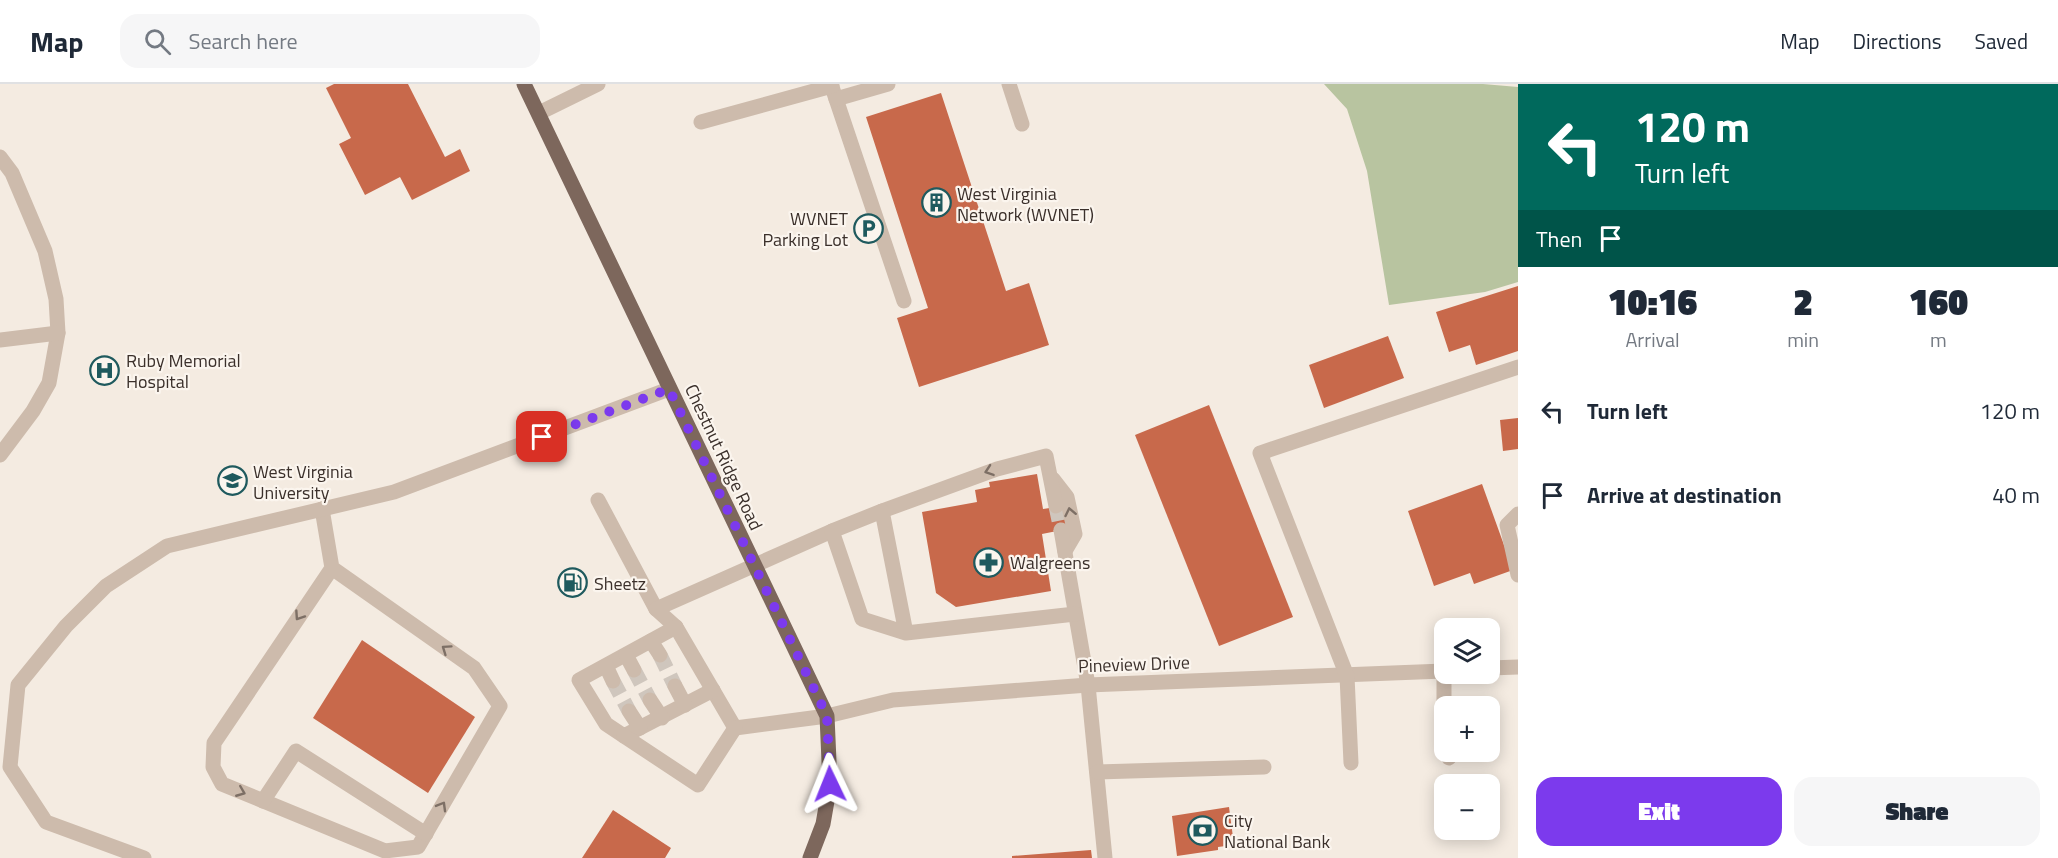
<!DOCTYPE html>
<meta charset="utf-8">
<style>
:root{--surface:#fff;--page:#f6f6f7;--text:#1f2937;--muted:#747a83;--line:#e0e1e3;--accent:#7c3aed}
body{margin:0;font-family:"Titillium Web",sans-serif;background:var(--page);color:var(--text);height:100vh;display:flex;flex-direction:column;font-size:22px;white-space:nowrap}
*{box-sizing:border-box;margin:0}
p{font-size:20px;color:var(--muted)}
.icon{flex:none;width:33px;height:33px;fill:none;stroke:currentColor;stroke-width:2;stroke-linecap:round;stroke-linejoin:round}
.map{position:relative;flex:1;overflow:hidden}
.side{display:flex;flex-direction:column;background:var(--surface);width:540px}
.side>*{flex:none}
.top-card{background:#00695c;color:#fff;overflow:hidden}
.tools{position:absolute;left:1434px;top:534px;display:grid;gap:12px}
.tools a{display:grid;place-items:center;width:66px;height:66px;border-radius:12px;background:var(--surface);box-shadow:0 3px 15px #0003;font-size:30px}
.pin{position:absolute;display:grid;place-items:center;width:51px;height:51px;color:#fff;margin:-26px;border-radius:12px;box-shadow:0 3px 9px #0006}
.me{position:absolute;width:66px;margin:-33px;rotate:358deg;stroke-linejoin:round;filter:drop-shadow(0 0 4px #0008)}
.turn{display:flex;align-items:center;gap:21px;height:126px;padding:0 18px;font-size:27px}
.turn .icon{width:78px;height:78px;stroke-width:2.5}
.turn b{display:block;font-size:42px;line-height:51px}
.then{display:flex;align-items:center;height:57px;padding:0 18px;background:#0003;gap:12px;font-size:22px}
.eta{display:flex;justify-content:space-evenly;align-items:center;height:102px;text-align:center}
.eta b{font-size:36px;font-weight:800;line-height:42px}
.primary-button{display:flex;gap:12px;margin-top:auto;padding:12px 18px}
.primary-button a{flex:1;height:69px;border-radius:18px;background:var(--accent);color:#fff;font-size:24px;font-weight:800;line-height:69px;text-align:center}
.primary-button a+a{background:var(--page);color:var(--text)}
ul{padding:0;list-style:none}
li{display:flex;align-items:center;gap:18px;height:84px;padding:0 18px}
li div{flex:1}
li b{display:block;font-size:22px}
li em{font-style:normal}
header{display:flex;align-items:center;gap:36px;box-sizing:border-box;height:84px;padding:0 30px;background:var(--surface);border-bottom:2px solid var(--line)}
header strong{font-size:28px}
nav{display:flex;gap:33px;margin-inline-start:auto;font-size:21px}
.search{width:420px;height:54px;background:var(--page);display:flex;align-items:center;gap:15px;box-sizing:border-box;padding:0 21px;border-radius:18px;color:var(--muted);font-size:22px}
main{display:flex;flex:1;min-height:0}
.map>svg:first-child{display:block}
</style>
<header>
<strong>Map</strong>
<div class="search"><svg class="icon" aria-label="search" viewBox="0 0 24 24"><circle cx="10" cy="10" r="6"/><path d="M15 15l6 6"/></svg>Search here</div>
<nav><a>Map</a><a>Directions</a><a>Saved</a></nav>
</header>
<main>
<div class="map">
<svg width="1518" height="774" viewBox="0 0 1518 774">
<rect width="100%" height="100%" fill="#f4ebe1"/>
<polygon fill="#b8c4a0" points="1324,0 1483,0 1518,3 1518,198 1485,208 1389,221 1367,87 1347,25"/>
<g fill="#c8694b">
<polygon points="334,0 408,0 445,73 460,65 470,87 412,116 400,93 365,111 339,60 351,54 326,4"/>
<polygon points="941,9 1006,207 1029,199 1049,261 919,303 897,234 928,224 866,33"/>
<polygon points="1518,202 1518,267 1476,281 1470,261 1449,268 1436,228"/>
<polygon points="1388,252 1404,294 1324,324 1309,281"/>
<polygon points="1209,321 1293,533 1219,562 1135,351"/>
<polygon points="1518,334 1518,365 1503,367 1500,336"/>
<polygon points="1037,390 1043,425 1063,422 1067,445 1042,450 1051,507 956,523 936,509 922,428 977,418 975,406 990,403 989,398"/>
<polygon points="1482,400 1513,486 1474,500 1470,489 1434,502 1408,427"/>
<polygon points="362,556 475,633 428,709 313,634"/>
<polygon points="1229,723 1234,761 1218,763 1218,766 1177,772 1172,732"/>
<polygon points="613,726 671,764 665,774 582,774"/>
<polygon points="1091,766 1092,774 1012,774 1012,772"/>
</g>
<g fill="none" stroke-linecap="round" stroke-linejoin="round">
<g stroke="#cfc6bd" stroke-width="15" stroke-dasharray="15 8" stroke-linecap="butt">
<polyline points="1056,422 1061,446"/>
<polyline points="660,571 675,602"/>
<polyline points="634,586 650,616"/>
<polyline points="613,597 629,627"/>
</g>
<g stroke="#cdbbac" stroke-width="15">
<polyline points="831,0 904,217"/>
<polyline points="1009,0 1022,40"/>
<polyline points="836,15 888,0"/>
<polyline points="539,29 598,0"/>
<polyline points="701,38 832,2"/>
<polyline points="0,73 12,89 45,167 56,215 58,249 49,299 33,327 0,371"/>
<polyline points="0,256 58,249"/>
<polyline points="1053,395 1067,413 1075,450 1065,467"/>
<polyline points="598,416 656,525"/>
<polyline points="322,425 332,484 214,659 213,683 222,700 385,767 418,763 500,622 474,584 332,484"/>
<polyline points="882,427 997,385 1046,372 1056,422"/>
<polyline points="1518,430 1507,441 1518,491"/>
<polyline points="1061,446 1088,601 1105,774"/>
<polyline points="832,447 656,525 676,543 735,644 827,632 893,616 1088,601 1444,587"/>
<polyline points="676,543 579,596 606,640 624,652 713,606"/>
<polyline points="906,549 882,427 832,447 862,535 906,549 1075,530"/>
<polyline points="651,557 660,571"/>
<polyline points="626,571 634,586"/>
<polyline points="606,582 613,597"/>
<polyline points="1490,584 1518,583"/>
<polyline points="1444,587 1444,630"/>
<polyline points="675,602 685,621"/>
<polyline points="650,616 662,634"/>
<polyline points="629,627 640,644"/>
<polyline points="624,652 698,701 735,644"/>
<polyline points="1448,668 1449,674"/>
<polyline points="1351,679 1347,592 1260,369 1518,283"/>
<polyline points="1097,688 1264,683"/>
<polyline points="263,717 296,667 426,750"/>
<polyline points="144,774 46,738 10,683 18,601 66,542 106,502 167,462 394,408 669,305"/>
</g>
<polyline stroke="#7d675c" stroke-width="15" points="524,0 827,632 830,700 823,740 810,774"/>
</g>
<defs><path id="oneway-chevron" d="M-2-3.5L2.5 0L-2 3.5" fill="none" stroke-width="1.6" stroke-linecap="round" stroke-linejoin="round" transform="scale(1.5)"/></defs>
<g stroke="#7d6f65">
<use href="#oneway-chevron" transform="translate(989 387) rotate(161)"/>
<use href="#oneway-chevron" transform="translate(1070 428) rotate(-102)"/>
<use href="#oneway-chevron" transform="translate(299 532) rotate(124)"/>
<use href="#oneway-chevron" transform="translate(446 565) rotate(-145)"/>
<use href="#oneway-chevron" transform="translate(241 708) rotate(22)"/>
<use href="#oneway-chevron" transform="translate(442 722) rotate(-60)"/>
</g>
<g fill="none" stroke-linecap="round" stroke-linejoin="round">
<polyline stroke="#7c3aed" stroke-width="10" stroke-dasharray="0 18" points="542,353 669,305 827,632 830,700"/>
</g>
<defs>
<symbol id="building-ring" viewBox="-11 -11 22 22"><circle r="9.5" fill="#fbf5ee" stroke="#1f5a5e" stroke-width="1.5"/><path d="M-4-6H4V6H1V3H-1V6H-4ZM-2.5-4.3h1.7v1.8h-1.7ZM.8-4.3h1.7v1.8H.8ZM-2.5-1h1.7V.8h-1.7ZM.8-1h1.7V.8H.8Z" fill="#1f5a5e"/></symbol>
<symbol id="parking-ring" viewBox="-11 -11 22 22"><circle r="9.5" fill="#fbf5ee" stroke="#1f5a5e" stroke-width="1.5"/><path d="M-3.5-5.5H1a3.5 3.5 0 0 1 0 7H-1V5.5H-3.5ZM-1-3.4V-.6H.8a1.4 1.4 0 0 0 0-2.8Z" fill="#1f5a5e"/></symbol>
<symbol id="hospital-ring" viewBox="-11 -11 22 22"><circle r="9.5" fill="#fbf5ee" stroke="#1f5a5e" stroke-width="1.5"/><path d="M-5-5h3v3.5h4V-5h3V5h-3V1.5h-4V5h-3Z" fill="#1f5a5e"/></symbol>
<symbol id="university-ring" viewBox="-11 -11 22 22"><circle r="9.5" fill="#fbf5ee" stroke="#1f5a5e" stroke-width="1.5"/><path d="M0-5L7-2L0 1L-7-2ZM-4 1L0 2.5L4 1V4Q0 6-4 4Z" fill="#1f5a5e"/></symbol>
<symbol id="pharmacy-ring" viewBox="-11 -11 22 22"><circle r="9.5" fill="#fbf5ee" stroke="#1f5a5e" stroke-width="1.5"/><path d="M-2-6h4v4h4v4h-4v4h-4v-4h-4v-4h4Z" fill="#1f5a5e"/></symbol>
<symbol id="fuel-ring" viewBox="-11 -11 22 22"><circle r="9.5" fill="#fbf5ee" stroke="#1f5a5e" stroke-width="1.5"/><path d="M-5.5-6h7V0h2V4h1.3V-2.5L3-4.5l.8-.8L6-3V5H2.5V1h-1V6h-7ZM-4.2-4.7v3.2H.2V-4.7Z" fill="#1f5a5e"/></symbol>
<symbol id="bank-ring" viewBox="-11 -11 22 22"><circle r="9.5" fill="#fbf5ee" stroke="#1f5a5e" stroke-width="1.5"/><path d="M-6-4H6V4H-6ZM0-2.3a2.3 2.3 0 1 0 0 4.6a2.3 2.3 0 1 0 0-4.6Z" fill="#1f5a5e"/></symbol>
</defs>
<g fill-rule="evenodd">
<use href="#building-ring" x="920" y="102" width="33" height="33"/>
<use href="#parking-ring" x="852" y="128" width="33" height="33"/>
<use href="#hospital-ring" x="88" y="270" width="33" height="33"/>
<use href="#university-ring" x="216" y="380" width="33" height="33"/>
<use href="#pharmacy-ring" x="972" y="462" width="33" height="33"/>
<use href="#fuel-ring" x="556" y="482" width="33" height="33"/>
<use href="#bank-ring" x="1186" y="730" width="33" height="33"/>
</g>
<g text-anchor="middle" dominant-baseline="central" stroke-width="4.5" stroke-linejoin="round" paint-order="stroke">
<g font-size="18" fill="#3b302b" stroke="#fbf5ee" text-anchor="start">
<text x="957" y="109">West Virginia<tspan x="957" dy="21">Network (WVNET)</tspan></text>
<text x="848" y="134" text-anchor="end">WVNET<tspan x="848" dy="21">Parking Lot</tspan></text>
<text x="126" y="276">Ruby Memorial<tspan x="126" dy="21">Hospital</tspan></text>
<text x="253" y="387">West Virginia<tspan x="253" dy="21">University</tspan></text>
<text x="1010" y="478">Walgreens</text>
<text x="594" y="499">Sheetz</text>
<text x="1224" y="736">City<tspan x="1224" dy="21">National Bank</tspan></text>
</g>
<g font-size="18" fill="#3b302b" stroke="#fbf5ee">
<text transform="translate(724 373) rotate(65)">Chestnut Ridge Road</text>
<text transform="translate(1134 580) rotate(-2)">Pineview Drive</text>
</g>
</g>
</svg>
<div class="tools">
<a><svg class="icon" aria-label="layers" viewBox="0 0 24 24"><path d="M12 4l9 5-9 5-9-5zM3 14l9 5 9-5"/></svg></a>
<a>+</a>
<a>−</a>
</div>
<div class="pin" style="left:542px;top:353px;background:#d93025"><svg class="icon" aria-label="arrive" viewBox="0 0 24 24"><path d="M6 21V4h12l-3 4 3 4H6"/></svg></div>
<svg class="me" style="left:830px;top:700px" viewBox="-20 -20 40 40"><path d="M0-17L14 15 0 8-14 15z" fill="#7c3aed" stroke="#fff" stroke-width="4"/></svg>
</div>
<section class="side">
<div class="top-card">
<div class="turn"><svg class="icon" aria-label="left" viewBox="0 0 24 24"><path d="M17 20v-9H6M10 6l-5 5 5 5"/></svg><div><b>120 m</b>Turn left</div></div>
<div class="then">Then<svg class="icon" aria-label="arrive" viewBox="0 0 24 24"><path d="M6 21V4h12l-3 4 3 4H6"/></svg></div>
</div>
<div class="eta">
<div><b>10:16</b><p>Arrival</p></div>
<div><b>2</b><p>min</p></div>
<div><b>160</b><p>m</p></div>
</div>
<ul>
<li><svg class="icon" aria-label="left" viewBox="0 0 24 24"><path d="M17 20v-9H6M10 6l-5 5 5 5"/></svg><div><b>Turn left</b></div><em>120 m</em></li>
<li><svg class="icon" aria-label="arrive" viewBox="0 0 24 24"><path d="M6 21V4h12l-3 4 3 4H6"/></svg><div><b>Arrive at destination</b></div><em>40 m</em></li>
</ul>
<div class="primary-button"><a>Exit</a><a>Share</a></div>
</section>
</main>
